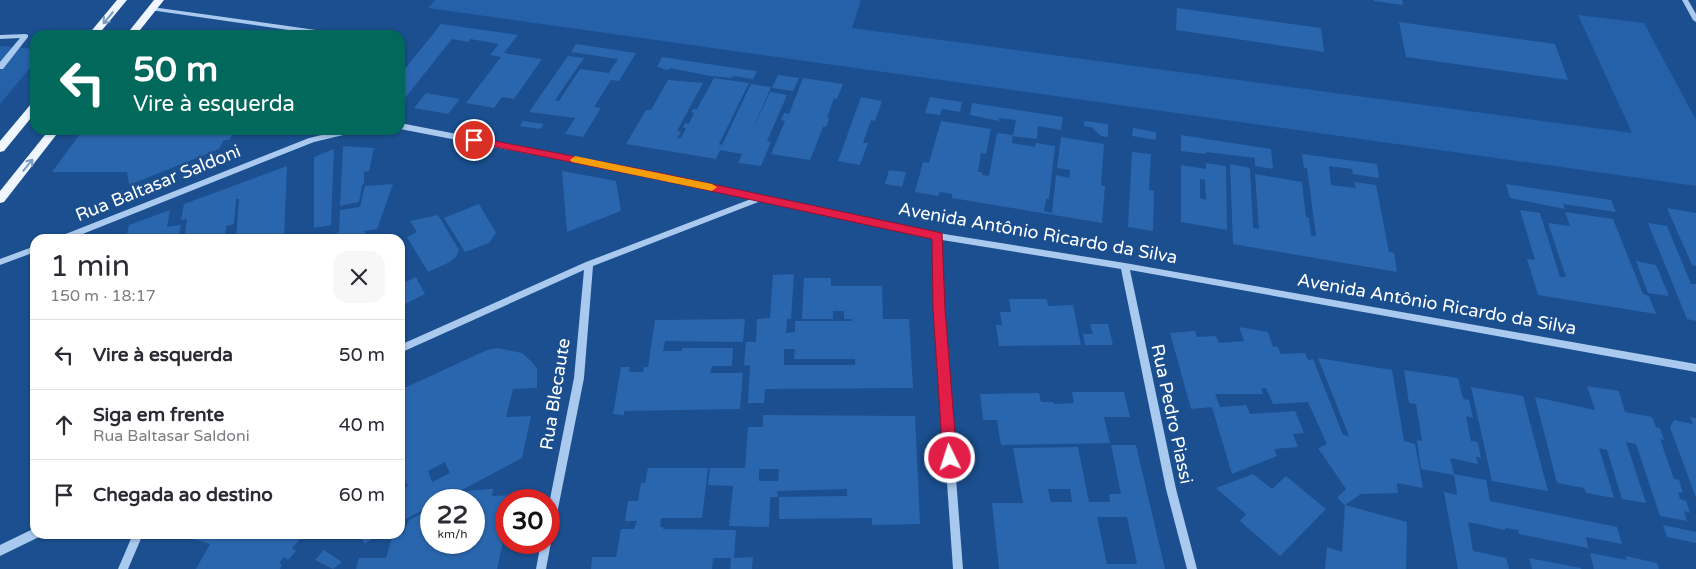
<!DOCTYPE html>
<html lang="pt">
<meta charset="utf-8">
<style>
:root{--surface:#fff;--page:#f7f7f7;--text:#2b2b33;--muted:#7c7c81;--line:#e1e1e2}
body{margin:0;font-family:"Varela Round",sans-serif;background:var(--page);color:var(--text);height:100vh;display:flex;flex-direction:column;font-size:19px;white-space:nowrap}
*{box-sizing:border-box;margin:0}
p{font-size:16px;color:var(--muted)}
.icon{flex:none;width:28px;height:28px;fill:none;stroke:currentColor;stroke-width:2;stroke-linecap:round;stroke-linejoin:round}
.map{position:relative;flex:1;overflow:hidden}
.drawer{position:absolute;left:30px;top:234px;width:375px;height:305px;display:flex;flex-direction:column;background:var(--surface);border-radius:15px;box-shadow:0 1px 4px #0004}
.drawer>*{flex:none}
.banner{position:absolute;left:30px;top:30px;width:375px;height:105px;border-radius:15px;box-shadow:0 1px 4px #0004;background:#00695c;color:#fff;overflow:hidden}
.speed{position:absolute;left:420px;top:489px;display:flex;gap:10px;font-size:25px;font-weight:700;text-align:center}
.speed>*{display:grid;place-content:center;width:65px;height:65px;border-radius:50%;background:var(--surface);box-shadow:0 1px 4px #0004;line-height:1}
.speed small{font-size:12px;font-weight:400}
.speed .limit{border:8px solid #d22;background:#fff;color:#111}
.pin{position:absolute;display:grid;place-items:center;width:42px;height:42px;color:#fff;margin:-21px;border:2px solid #fff;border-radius:50%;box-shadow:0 1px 5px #0007}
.me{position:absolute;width:55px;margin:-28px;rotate:356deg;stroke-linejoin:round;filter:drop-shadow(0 0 4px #0008)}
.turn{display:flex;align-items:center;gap:18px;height:105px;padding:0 20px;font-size:22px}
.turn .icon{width:65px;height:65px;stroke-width:2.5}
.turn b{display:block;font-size:35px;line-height:42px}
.round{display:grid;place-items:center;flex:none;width:52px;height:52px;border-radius:15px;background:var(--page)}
.head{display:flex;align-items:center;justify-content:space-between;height:85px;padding:0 20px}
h1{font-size:30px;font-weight:600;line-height:38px}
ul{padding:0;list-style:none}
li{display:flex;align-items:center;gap:15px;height:70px;padding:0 20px;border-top:1px solid var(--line)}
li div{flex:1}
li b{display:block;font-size:19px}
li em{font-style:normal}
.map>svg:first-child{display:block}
</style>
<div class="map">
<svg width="1696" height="569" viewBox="0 0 1696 569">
<rect width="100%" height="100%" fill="#1b4f8f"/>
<g fill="#2461a8">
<polygon points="435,0 861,0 852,28 1632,133 1578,15 1644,23 1696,120 1696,186 428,8"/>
<polygon points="0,46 35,49 35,62 0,104"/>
</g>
<g fill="#2a66ad" fill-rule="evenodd">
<polygon points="1374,0 1402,0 1403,5 1374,1"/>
<polygon points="1177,8 1321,28 1324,52 1176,30"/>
<polygon points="1399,22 1555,44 1568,80 1406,57"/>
<polygon points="441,24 518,35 504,53 542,59 514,99 502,97 494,108 466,103 501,57 490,55 499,44 470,39 469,42 452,39 405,98 400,97 400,75"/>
<polygon points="576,44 636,53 619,81 611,80 594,107 601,108 583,137 565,134 575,118 529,112 568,56 584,58 555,100 559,101 580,69 609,73 618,59 571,52"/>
<polygon points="662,57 748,70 757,71 753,79 733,76 732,78 710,76 670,68 668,70 662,69 663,68 657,67"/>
<polygon points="778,75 799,78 793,91 772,88"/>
<polygon points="714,78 749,83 719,144 722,145 751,84 771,87 749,138 770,92 787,95 767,141 771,142 761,166 738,163 742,154 720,150 716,159 626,144 646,110 651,110 668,80 703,83 677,131 681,132 677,138 681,138 686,128 683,128 685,123 689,124 694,113 691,112 693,109 697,109"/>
<polygon points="803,78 843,84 837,99 834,98 827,118 829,118 826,127 823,127 810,160 771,154 785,121 781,120 784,113 789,114"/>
<polygon points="426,93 460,99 448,114 414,108"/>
<polygon points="861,97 882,101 875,121 871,120 863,143 868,143 860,165 838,161"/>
<polygon points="930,97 962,102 960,112 942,109 940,115 925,113"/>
<polygon points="972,103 1063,117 1061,130 1038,126 1037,139 1013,136 1016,120 999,118 999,121 970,115"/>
<polygon points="523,121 544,124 540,129 520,126"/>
<polygon points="941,121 991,129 986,154 981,153 978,172 982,172 982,175 989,176 997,133 1013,135 1012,143 1035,147 1036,143 1055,146 1049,199 1046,199 1044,211 1052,213 1056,175 1069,178 1070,170 1057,168 1061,137 1104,144 1101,186 1105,186 1102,223 952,198 952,194 940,192 938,196 915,192 923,162 929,163"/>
<polygon points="1084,121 1108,124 1108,137 1101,136 1091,127 1084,126"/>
<polygon points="1133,128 1156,132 1156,140 1132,136"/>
<polygon points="83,130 245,130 243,134 233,134 229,140 224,140 219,149 129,185 127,172 52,172"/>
<polygon points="1181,135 1271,149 1273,169 1255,166 1255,158 1206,152 1206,154 1181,151"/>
<polygon points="343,146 374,148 369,171 364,172 364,184 362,185 359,202 340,206"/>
<polygon points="334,149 331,225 314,228 314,157"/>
<polygon points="1132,152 1151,154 1149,190 1154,191 1153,231 1128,227"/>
<polygon points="1302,154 1377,164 1379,178 1353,174 1352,169 1329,166 1331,185 1356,188 1354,182 1376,185 1389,252 1394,253 1397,272 1233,244 1230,164 1250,168 1253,228 1259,229 1255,174 1302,182 1306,217 1309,218 1311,236 1316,236 1307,168 1304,168"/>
<path d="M1206 163 1226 166 1227 230 1181 222V165L1206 169ZM1200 179 1205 180 1206 200 1200 198Z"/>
<polygon points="287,166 284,239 236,239 239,199 236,199 234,224 226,226 225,239 184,239 187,219 181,220 184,204"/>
<polygon points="889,170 906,172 902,187 885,184"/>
<polygon points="562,171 616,181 621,211 567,232"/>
<polygon points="393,184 377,229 364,231 368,237 364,239 322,239 339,232 340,210 360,207 365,186"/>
<polygon points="1506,184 1611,200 1616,212 1563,204 1565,209 1510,198"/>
<polygon points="479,204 496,233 489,243 465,252 444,218"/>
<polygon points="1667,208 1696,213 1696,266 1692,265"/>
<polygon points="170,210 167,227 181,225 178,239 126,239 129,225"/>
<polygon points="1520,210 1540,213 1560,277 1566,277 1548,223 1570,226 1565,212 1613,219 1643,294 1649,296 1656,314 1538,295 1527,259 1535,260"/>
<polygon points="438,215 459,250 456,257 450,262 428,272 407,237 417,232 410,221"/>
<polygon points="1648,223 1667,226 1691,284 1696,284 1696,321 1687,319"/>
<polygon points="1636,261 1656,265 1669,296 1648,293"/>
<path d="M794 274 791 319H787L786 333 795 332V321H852V319H844V311H833V319H802L804 278H831V286H882L883 319H909L913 388 765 389 764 403H748L750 366 744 365 746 342H756L757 319 770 318 773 275ZM784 349H795L794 359H855V365H784Z"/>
<polygon points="416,277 425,294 405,304 400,296 400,285"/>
<polygon points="1009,299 1047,299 1048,306 1073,305 1081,345 999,346 996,325 1002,325 1000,312 1011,312"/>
<polygon points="745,319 743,342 665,341 663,351 682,351 682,348 733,348 732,366 712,366 710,373 743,373 740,409 624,411 624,415 613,414 621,367 630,367 629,372 643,372 644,367 648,367 655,320"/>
<polygon points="1090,324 1108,324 1113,345 1085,345 1083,334 1093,334"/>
<polygon points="1239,327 1268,332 1273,347 1277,346 1281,354 1305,353 1308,360 1313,359 1343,435 1349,436 1318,358 1392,370 1404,441 1415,444 1423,488 1397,483 1398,493 1361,494 1345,505 1407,522 1406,569 1325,569 1327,547 1342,552 1345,505 1337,498 1346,489 1318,448 1327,444 1308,402 1273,404 1266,388 1261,389 1263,394 1215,394 1220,407 1246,405 1250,414 1295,411 1304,433 1293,434 1298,447 1274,449 1277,456 1232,474 1212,407 1191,409 1170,333 1195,331 1197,337 1216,336 1219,343 1244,341"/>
<path d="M497 348 522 353 533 363 537 369V388L513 389 506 417 531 416 522 458 443 500H431V506L400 522V490L408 486 400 468V390L487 350ZM445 462 450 473 432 482 428 471Z"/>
<polygon points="1404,370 1458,378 1463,399 1469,400 1473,418 1466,416 1471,441 1478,442 1481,458 1476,457 1478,464 1450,458 1454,474 1486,480 1490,501 1617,527 1622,544 1586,537 1588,548 1519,534 1518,530 1505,528 1505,530 1468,522 1473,551 1506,558 1509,569 1458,569 1444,492 1457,495 1454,475 1421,469 1417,440 1422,441 1416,404 1409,403"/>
<polygon points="1587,386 1619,391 1625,412 1652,417 1656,427 1660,428 1664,440 1660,439 1674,479 1679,480 1683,493 1678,492 1680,499 1686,501 1690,513 1684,511 1687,521 1660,516 1636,444 1626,442 1646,503 1622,499 1607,450 1599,448 1614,498 1586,493 1584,488 1557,483 1535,397 1595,410"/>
<polygon points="1471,387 1523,396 1548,491 1492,481"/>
<polygon points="1072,392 1124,392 1130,417 1104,417 1110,443 1001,445 997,420 983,420 980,394 1039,393 1041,402 1053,402 1054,404 1074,403"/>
<path d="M763 415 915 416 920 524 872 525V518L779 519V497L847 496V489L777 491 778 497H770L769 527 729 526 733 486 708 485 710 468H745L748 427H763ZM759 469H779L778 481H759Z"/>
<polygon points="1690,417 1696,418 1696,498 1670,427 1674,420 1693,424"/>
<path d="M1111 445H1136L1165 569H999L992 503H1023L1013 448 1078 447 1089 502H1110L1109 494H1121ZM1048 489H1070L1072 502H1051ZM1097 517H1127L1137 564H1107Z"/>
<polygon points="648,468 708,468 702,518 661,518 660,527 663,527 663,529 736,530 734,558 753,557 752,569 730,569 731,558 713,558 712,569 591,569 592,557 616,557 621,529 634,529 637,521 625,521 628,501 638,501 641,483 645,483"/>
<polygon points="1253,474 1272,489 1286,476 1326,509 1280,556 1240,521 1246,514 1216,488"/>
<polygon points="490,489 493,489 492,496 514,495 513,500 506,500 506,528 497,569 356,569 359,558 386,558 393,534 403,534 409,520 431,509 431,542 474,542 474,500 449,500 467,491"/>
<polygon points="1663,525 1696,532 1696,543 1667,537"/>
<polygon points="174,534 300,534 303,536 292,548 296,551 288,560 284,557 279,563 282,564 280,569 196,569 210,544"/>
<polygon points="358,534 378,534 365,544"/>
<polygon points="324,550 342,562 333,569 315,560"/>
<polygon points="1590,553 1627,560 1625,556 1657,563 1659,569 1594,569"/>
<polygon points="1529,558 1581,568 1581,569 1532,569"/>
</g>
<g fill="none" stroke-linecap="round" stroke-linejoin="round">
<g fill="#a9c9ee" fill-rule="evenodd">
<polygon points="1682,0 1688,0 1696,14 1696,22 1693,20"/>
<polygon points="152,7 316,30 319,32 316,34 150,10 149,9"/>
<polygon points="26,34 28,35 28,37 3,69 0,69 0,62 20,38 0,39 0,35"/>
<polygon points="400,123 660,173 938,233 1125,263 1696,364 1696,372 1130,270 1176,489 1197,569 1187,569 1166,489 1121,269 942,240 943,309 963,569 953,569 935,309 934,238 761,201 593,266 584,378 554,529 553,533 549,534 549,504 574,378 584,270 400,353 400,345 586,262 751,199 660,179 400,129"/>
<polygon points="343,130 357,130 356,132 314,142 70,239 57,239 58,237 309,138"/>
<polygon points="35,246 35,252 0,265 0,259"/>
<polygon points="35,528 35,534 40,534 39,537 0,556 0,545"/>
<polygon points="133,534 143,534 128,569 118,569"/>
<polygon points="549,538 551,542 546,569 536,569 541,542 549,542"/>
</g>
<g fill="#f0f6ff" fill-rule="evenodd">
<polygon points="117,0 127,0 98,35 88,35"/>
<polygon points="154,0 164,0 136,35 126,35"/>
<polygon points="35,103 35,113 4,151 0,152 0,141 31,104"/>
<polygon points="49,130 60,130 4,202 0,203 0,191"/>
</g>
</g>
<defs><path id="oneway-shaft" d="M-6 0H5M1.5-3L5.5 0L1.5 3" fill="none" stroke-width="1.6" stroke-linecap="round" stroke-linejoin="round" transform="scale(1.25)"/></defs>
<g stroke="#7b9ac1">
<use href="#oneway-shaft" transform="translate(108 18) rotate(130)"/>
<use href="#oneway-shaft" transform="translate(28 165) rotate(-51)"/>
</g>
<polygon fill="#e11d48" stroke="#92132f" points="474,137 660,173 942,233 945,309 957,458 955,462 950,463 945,462 943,458 933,309 932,239 660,180 471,142 469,140"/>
<polygon fill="#f59e0b" points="575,156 712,184 717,187 712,191 572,162 570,160"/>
<g text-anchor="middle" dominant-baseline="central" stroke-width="5" stroke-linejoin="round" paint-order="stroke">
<g font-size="18" fill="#fff" stroke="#1b4f8f">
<text transform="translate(158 183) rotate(-22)">Rua Baltasar Saldoni</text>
<text transform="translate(1038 233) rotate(10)">Avenida Antônio Ricardo da Silva</text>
<text transform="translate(1437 304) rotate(10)">Avenida Antônio Ricardo da Silva</text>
<text transform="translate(555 394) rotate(-81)">Rua Blecaute</text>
<text transform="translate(1172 414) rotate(78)">Rua Pedro Piassi</text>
</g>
</g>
</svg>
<div class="speed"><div>22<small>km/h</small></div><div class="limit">30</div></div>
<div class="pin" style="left:474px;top:140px;background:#d93025"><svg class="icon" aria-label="arrive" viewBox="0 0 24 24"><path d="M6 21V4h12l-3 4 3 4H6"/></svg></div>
<svg class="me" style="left:950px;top:458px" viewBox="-20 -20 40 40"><circle r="17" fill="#e11d48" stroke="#fff" stroke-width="3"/><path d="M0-11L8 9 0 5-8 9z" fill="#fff"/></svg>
<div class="banner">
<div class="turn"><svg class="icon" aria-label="left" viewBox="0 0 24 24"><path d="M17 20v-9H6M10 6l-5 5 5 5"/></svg><div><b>50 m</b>Vire à esquerda</div></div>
</div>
<section class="drawer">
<div class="head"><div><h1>1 min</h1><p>150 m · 18:17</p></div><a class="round"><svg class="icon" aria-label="close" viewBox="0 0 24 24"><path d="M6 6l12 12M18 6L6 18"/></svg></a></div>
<ul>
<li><svg class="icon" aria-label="left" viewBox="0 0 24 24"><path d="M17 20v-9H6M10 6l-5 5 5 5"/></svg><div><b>Vire à esquerda</b></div><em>50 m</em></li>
<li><svg class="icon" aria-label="ahead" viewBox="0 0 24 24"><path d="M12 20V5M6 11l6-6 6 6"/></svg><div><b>Siga em frente</b><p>Rua Baltasar Saldoni</p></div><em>40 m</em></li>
<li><svg class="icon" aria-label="arrive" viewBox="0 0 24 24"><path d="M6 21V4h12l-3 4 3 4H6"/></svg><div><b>Chegada ao destino</b></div><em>60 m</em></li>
</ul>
</section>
</div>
